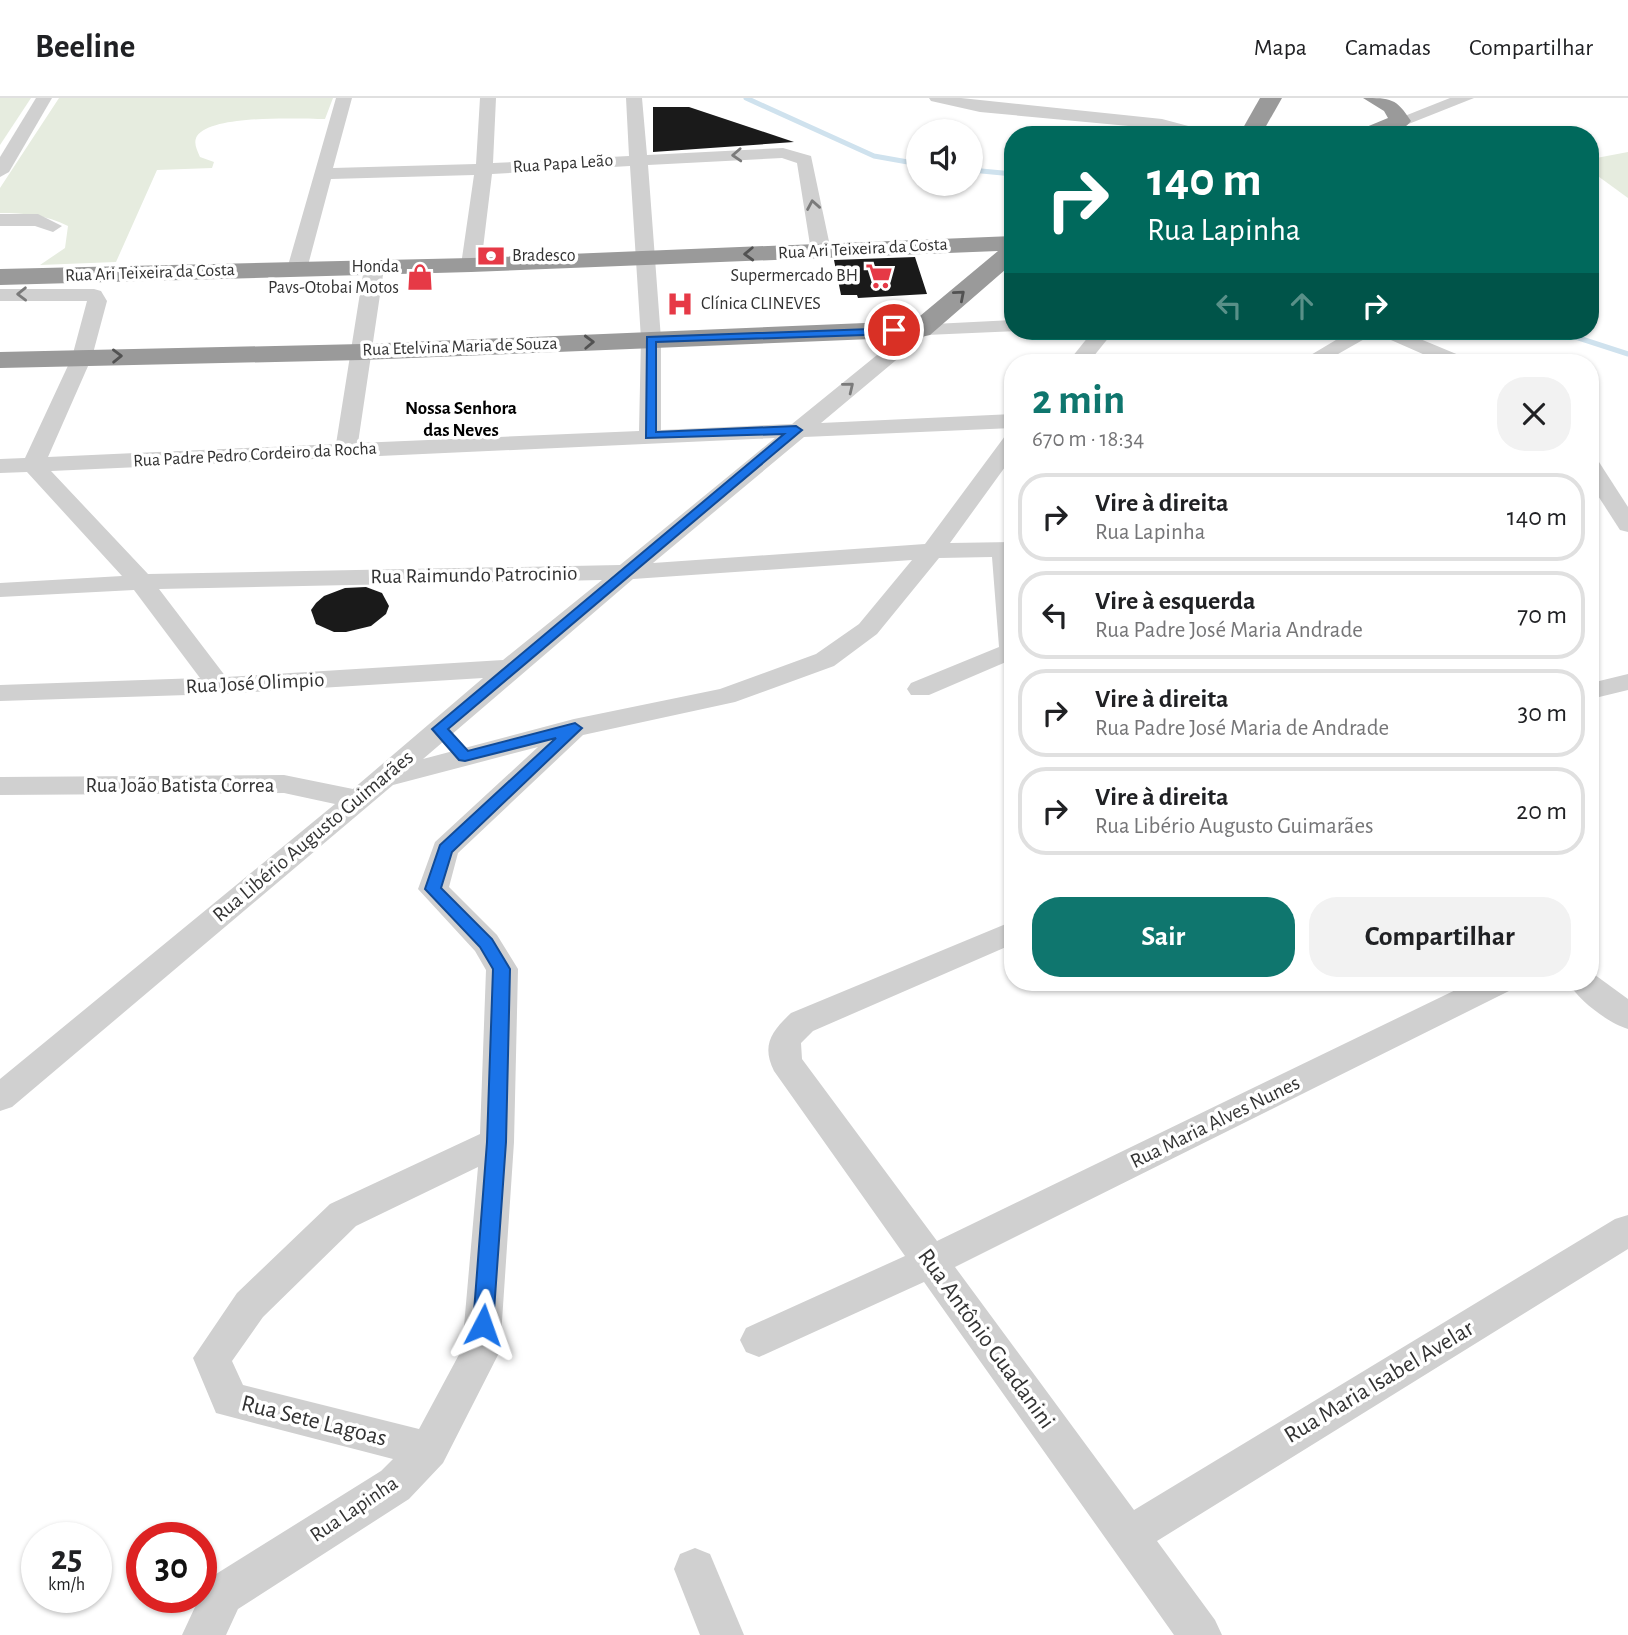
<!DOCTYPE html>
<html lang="pt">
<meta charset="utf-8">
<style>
:root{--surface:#fff;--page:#f2f2f2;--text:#202124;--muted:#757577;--line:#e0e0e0;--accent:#0f766e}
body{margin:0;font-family:"Alegreya Sans",sans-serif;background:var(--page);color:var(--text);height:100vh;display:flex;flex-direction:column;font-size:26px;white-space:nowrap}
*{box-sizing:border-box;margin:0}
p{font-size:23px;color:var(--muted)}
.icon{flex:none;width:38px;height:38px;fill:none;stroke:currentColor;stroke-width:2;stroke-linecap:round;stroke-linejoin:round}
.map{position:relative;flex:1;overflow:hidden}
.panel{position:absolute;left:1004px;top:256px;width:595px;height:637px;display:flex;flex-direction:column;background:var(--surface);border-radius:28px;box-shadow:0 2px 5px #0004}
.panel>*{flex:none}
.top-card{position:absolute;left:1004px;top:28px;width:595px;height:214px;border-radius:28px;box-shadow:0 2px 5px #0004;background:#00695c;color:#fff;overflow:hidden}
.controls{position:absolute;left:906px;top:21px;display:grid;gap:14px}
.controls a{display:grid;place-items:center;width:77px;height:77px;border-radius:50%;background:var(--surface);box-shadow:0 2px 5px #0004;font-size:35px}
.speed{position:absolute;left:21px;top:1424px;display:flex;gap:14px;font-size:35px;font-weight:700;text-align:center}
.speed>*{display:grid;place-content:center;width:91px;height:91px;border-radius:50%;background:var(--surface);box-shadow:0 2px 5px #0004;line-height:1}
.speed small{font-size:18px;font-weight:400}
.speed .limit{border:10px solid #d22;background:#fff;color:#111}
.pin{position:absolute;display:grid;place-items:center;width:60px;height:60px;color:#fff;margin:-30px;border:4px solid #fff;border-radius:50%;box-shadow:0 2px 7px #0007}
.me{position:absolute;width:77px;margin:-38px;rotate:4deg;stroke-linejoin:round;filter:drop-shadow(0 0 5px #0008)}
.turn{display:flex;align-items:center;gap:24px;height:147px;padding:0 28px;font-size:32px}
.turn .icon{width:91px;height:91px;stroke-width:2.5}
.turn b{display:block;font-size:49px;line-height:60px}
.lanes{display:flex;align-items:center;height:66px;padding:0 28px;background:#0003;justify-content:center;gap:35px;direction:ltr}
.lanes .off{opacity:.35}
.round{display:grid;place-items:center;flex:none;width:74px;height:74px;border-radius:28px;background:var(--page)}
.overview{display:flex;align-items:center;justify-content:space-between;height:119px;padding:0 28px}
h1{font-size:42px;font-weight:700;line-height:52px;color:var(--accent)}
.primary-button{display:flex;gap:14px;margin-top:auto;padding:14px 28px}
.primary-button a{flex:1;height:80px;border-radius:28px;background:var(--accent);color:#fff;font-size:28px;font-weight:700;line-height:80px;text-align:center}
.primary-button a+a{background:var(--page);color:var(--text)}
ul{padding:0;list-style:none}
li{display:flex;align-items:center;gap:21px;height:88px;margin:0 14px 10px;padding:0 14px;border:4px solid var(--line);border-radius:28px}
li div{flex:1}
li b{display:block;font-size:26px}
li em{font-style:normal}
header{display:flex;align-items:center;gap:42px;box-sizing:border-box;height:98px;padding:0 35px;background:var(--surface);border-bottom:2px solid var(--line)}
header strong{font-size:33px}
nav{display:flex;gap:38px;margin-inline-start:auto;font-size:24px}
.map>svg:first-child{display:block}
</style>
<header>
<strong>Beeline</strong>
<nav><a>Mapa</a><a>Camadas</a><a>Compartilhar</a></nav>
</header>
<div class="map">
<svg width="1628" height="1537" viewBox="0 0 1628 1537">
<rect width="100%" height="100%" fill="#fff"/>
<g fill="#e6ecdf">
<polygon points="0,0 31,0 0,47"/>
<path d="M59 0H333L325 21C299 21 213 16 197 38 193 45 197 52 200 59L214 64 212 70 157 72 116 164 40 167 65 150 68 128C46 117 25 115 0 115V90Z"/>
<polygon points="1628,54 1628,100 1591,73 1591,61"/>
</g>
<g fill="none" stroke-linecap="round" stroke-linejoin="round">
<g stroke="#cfe2ee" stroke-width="5">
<polyline points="746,0 874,58 919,66"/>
<polyline points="971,72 1013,76"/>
<polyline points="1557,233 1628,256"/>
</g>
</g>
<g fill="#1a1a1a">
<polygon points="653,9 689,9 794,44 653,54"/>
<polygon points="915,159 927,196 858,200 857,197 841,197 834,162"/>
<polygon points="345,490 366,489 382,495 389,508 386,516 371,528 346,534 334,534 316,526 311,512 316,505 324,498"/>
</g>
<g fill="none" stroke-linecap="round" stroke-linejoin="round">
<g fill="#d0d0d0" fill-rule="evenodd">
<polygon points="36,0 52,0 9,74 0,79 0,59"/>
<path d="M336 0H352L333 70 476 66 480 0H496L493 65 629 58 626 0H642L647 57 783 50 811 58 831 153 821 159 811 153 797 65 782 60 648 67 661 241V332L792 326 914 227 1013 222V233H1018L926 237 821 325 1013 316V330L804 339 653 465 925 446 1005 338 1013 336V358L950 445 1013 444V561L929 597H911L907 591 911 585 999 549 992 459 939 460 877 536 834 568 735 604 583 637 458 755 449 789 497 837 518 871 514 1044 500 1253 443 1365 409 1401 238 1511 226 1537H182L208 1481 381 1373 393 1361 216 1315 193 1260 237 1195 330 1106 480 1036 486 872 475 853 418 791 435 744 538 649 393 687 12 1009 0 1013V981L335 706 284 695 0 697V679L284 677 353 691 483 580 219 596 0 603V587L200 580 134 492 0 499V485L122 478 27 374 0 375V361L25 360 72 259 87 203H0V191H94L101 193 107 203 92 259 48 359 336 346 364 170 374 164 384 170 358 345 639 333 641 241 630 68 492 76 481 167 471 173 461 167 474 77 331 81 307 171 297 177 287 171ZM775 340 620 467 148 476 51 373ZM912 462 859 526 816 556 720 591 574 621 423 661 633 481ZM602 482 503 562 226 579 159 491ZM478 1069 462 1251 419 1331 243 1287 232 1263 263 1219 356 1128Z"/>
<polygon points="929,0 961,0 1162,21 1207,33 1209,37 1181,37 1161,31 980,14 931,3"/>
<polygon points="1450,0 1474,0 1406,27 1400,28 1392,23"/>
<polygon points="0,116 38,116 62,128 53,134 35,128 0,128"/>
<polygon points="1093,233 1114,233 1089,264 1068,264"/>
<polygon points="1351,233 1401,233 1466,260 1469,264 1441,264 1375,235 1324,264 1299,264"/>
<polygon points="1591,362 1599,364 1628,409 1628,434 1620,432 1591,387"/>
<polygon points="1628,576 1628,592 1591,601 1591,585"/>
<path d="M1013 823V846L813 933 801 945 802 961 937 1143 1472 884H1516L1511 892 955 1169 1134 1412 1615 1121 1628 1117V1151L1157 1443 1215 1522 1222 1537H1174L924 1184 759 1259 746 1254 740 1242 746 1230 905 1158 774 973C761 947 772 933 791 915Z"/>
<path d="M1591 874 1628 901V931C1608 925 1578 902 1568 884H1591Z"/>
<polygon points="695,1450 710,1456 744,1537 700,1537 674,1471 680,1456"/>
</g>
<g fill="#9a9a9a" fill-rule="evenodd">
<polygon points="1260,0 1282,0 1261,37 1239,37"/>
<path d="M1363 0C1391 0 1396 0 1411 23 1399 39 1374 37 1356 37L1359 32 1388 20 1384 13Z"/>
<polygon points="1013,138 1013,165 930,237 921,239 362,262 0,270 0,254 362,246 914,223 998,153 471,174 0,187 0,171 471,160"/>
</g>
</g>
<defs><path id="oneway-chevron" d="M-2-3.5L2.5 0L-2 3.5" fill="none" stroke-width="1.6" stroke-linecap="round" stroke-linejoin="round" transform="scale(1.75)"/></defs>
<g stroke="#7a7a7a">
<use href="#oneway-chevron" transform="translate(737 57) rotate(177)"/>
<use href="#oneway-chevron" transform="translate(813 107) rotate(-100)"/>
<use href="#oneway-chevron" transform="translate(22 196) rotate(179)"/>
<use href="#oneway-chevron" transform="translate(849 289) rotate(-39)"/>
</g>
<g stroke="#525252">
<use href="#oneway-chevron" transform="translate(749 156) rotate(178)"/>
<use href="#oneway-chevron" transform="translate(960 197) rotate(-41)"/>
<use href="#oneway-chevron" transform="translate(589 244) rotate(-2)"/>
<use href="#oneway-chevron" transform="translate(117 258) rotate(-1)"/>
</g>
<polygon fill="#1a73e8" stroke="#114b97" stroke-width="2" points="898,230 899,232 894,236 656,244 656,334 796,328 802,332 448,631 468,653 575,625 582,630 452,754 441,790 492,841 510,871 506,1044 493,1227 490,1233 483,1236 476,1233 473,1227 487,1044 493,871 480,849 425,791 440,747 556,640 465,663 459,662 432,631 784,336 646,340 647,239"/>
<defs>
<symbol id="bank-bare" viewBox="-9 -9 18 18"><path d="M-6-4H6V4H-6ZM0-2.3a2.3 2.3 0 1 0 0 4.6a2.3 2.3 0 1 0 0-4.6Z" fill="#e63946" stroke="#fff" stroke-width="2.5" paint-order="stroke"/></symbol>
<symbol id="supermarket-bare" viewBox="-9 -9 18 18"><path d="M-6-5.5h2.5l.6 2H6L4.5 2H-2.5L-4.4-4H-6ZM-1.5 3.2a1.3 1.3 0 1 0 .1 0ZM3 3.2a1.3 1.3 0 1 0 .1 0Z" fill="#e63946" stroke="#fff" stroke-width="2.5" paint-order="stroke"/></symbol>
<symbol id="shop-bare" viewBox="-9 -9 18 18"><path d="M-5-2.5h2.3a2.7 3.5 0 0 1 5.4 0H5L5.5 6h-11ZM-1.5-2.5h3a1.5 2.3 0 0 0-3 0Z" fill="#e63946" stroke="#fff" stroke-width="2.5" paint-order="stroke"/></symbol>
<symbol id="hospital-bare" viewBox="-9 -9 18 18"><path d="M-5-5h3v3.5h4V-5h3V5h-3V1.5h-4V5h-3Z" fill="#e63946" stroke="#fff" stroke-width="2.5" paint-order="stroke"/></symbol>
</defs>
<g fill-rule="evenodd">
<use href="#bank-bare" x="472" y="139" width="38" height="38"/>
<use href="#supermarket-bare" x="860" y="159" width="38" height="38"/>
<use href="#shop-bare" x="401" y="160" width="38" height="38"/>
<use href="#hospital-bare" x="661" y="187" width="38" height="38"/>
</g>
<g text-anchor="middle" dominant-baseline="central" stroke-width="7" stroke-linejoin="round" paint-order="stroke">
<g font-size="18" fill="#333" stroke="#fff">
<text transform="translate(563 66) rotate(-4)">Rua Papa Leão</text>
<text transform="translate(863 151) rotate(-3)">Rua Ari Teixeira da Costa</text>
<text transform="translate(150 175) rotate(-2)">Rua Ari Teixeira da Costa</text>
<text transform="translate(460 249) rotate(-2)">Rua Etelvina Maria de Souza</text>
<text transform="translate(255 357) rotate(-3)">Rua Padre Pedro Cordeiro da Rocha</text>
</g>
<g font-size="18" fill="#333" stroke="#fff" text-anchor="start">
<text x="512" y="158">Bradesco</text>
<text x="399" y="169" text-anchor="end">Honda<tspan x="399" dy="21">Pavs-Otobai Motos</tspan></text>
<text x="858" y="178" text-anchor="end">Supermercado BH</text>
<text x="701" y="206">Clínica CLINEVES</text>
</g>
<g font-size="19" font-weight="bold" fill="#000" stroke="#fff">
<text x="461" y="310">Nossa Senhora<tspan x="461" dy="22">das Neves</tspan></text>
</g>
<g font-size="21" fill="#333" stroke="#fff">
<text transform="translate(474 477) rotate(-1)">Rua Raimundo Patrocinio</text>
<text transform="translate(255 585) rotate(-3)">Rua José Olimpio</text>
<text x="180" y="687">Rua João Batista Correa</text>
<text transform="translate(313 738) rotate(-40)">Rua Libério Augusto Guimarães</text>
<text transform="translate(1215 1024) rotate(-26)">Rua Maria Alves Nunes</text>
<text transform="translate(354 1411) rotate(-34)">Rua Lapinha</text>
</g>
<g font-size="24" fill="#333" stroke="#fff">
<text transform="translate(986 1241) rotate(54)">Rua Antônio Guadanini</text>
<text transform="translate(1379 1284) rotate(-31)">Rua Maria Isabel Avelar</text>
<text transform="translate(314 1323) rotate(14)">Rua Sete Lagoas</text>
</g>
</g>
</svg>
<div class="controls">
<a><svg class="icon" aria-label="sound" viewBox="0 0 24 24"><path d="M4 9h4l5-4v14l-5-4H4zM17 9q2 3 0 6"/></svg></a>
</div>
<div class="speed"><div>25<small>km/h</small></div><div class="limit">30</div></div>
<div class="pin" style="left:894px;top:232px;background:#d93025"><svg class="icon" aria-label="arrive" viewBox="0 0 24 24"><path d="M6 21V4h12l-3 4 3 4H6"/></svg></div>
<svg class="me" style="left:483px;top:1227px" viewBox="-20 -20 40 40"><path d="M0-17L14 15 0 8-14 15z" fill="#1a73e8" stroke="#fff" stroke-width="4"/></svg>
<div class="top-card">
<div class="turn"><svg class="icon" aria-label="right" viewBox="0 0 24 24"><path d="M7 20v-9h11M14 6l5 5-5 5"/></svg><div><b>140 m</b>Rua Lapinha</div></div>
<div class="lanes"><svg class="icon off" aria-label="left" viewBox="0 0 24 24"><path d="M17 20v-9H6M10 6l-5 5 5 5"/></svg><svg class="icon off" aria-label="ahead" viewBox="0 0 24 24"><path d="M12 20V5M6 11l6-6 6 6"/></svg><svg class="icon" aria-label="right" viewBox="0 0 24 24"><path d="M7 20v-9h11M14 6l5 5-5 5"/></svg></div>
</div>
<section class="panel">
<div class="overview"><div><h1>2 min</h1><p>670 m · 18:34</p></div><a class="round"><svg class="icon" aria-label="close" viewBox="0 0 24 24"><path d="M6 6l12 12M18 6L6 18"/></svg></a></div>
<ul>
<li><svg class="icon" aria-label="right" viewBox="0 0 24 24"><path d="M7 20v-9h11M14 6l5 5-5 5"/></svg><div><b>Vire à direita</b><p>Rua Lapinha</p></div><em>140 m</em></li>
<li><svg class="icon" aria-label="left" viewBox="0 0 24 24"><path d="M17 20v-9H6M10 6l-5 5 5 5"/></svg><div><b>Vire à esquerda</b><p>Rua Padre José Maria Andrade</p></div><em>70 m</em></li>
<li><svg class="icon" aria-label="right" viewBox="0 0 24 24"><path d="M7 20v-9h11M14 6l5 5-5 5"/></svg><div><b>Vire à direita</b><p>Rua Padre José Maria de Andrade</p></div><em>30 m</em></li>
<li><svg class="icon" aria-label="right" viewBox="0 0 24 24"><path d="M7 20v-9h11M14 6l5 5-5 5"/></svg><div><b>Vire à direita</b><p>Rua Libério Augusto Guimarães</p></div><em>20 m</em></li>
</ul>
<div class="primary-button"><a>Sair</a><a>Compartilhar</a></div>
</section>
</div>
